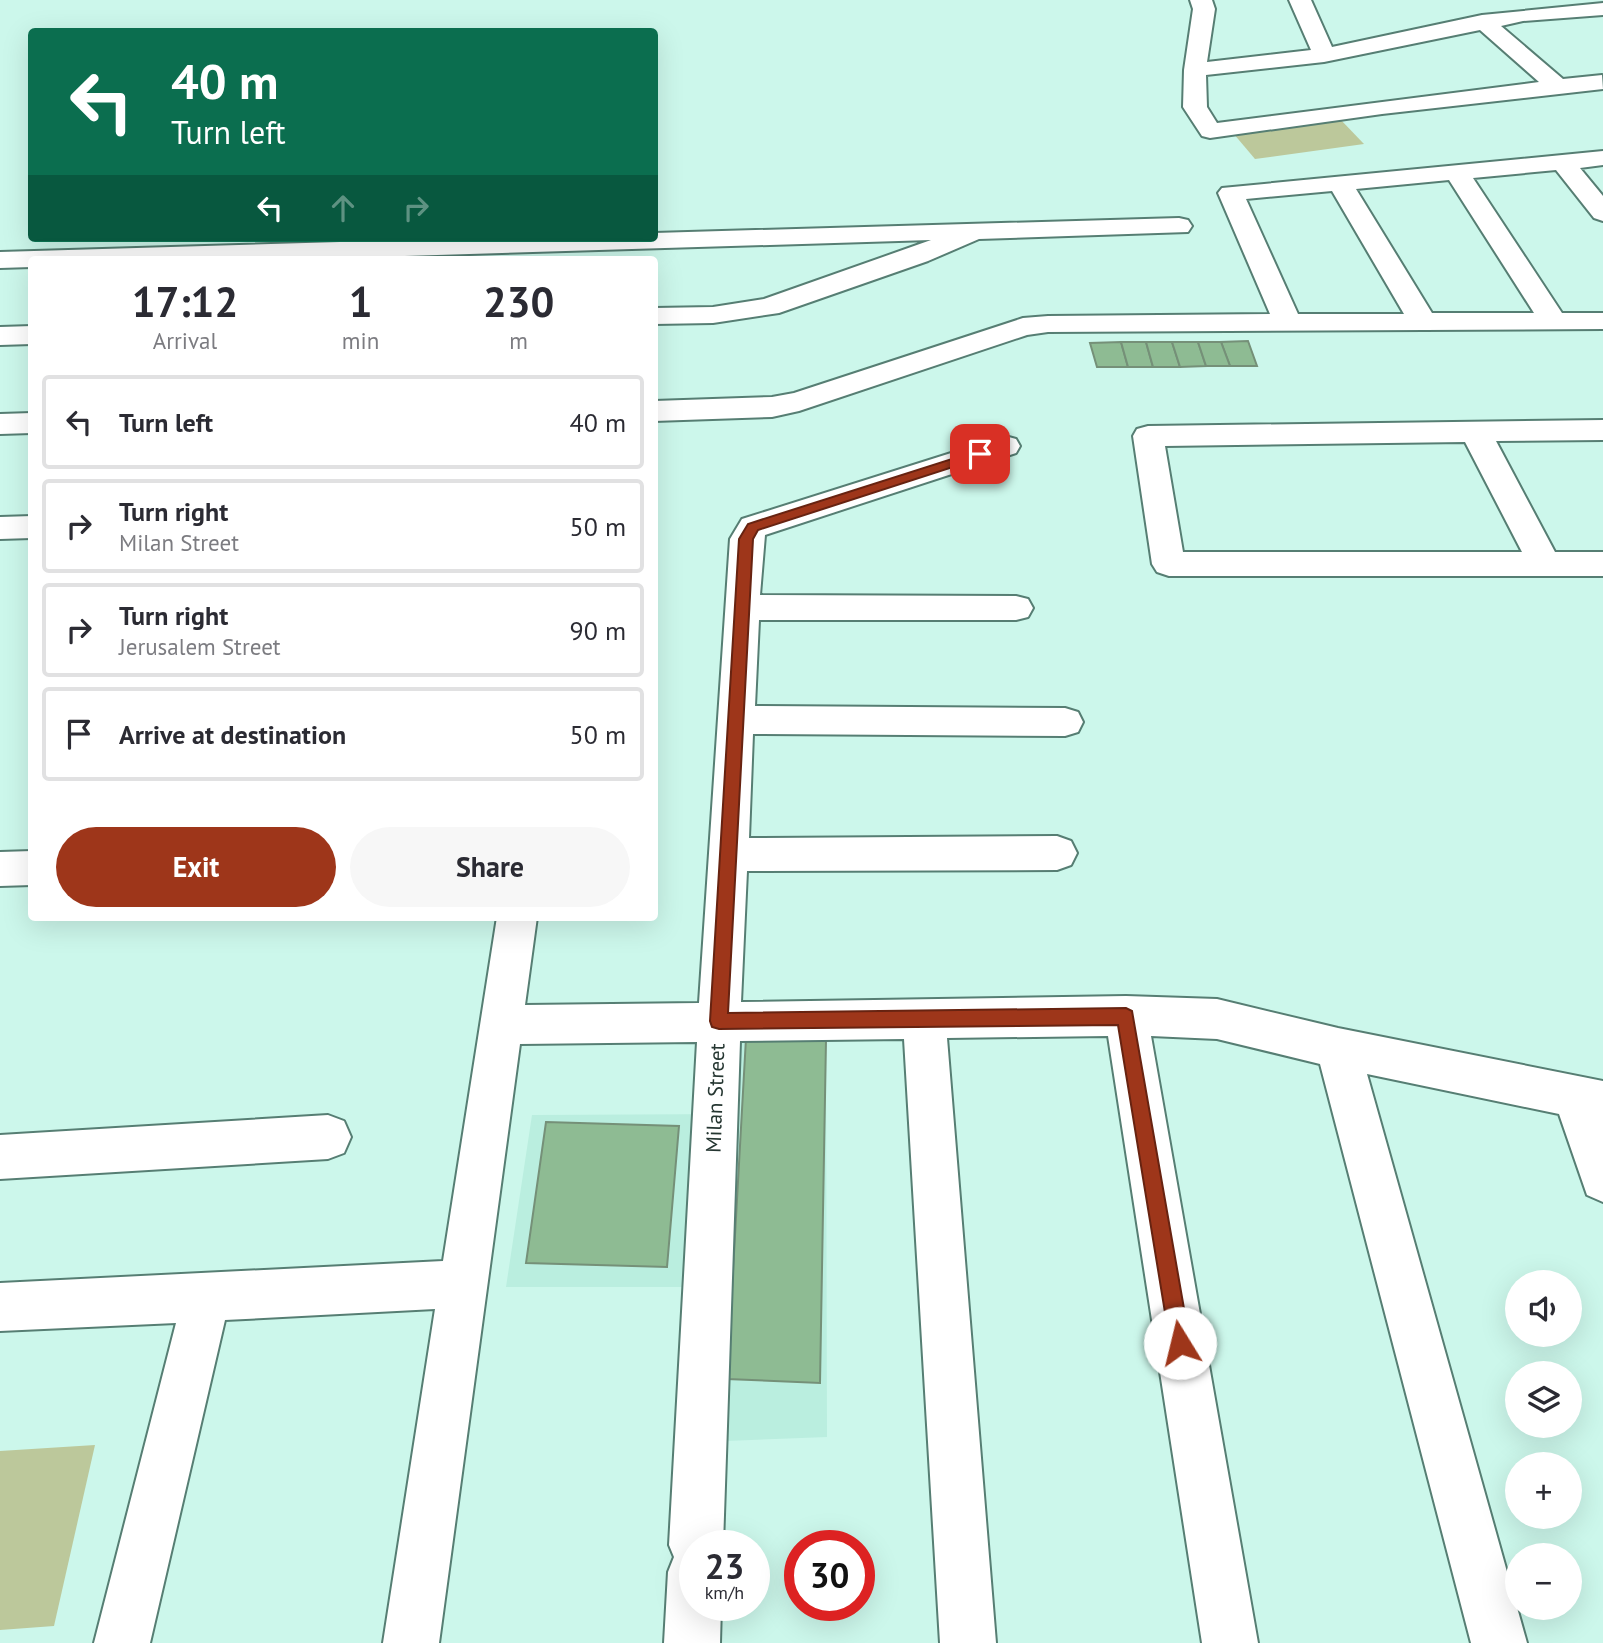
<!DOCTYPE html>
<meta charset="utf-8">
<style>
:root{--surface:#fff;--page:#f7f7f7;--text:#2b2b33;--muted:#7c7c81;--line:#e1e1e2;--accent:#9e361a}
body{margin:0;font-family:"PT Sans",sans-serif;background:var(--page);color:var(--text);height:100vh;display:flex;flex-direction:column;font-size:26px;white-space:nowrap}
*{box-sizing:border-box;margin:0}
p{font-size:23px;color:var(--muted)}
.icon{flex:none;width:38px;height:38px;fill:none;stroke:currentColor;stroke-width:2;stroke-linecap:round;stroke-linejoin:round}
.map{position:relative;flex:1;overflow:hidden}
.drawer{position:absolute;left:28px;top:256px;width:630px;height:665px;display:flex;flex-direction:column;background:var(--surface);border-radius:7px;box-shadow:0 7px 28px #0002}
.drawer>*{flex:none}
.banner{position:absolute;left:28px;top:28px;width:630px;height:214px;border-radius:7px;box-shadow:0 7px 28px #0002;background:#0b6e4f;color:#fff;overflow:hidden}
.controls{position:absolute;left:1505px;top:1270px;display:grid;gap:14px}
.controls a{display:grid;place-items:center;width:77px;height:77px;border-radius:50%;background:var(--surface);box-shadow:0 7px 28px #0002;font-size:35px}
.speed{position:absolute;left:679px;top:1530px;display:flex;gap:14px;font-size:35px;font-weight:700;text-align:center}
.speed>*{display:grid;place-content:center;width:91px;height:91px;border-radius:50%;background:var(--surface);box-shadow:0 7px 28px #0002;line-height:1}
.speed small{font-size:18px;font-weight:400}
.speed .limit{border:10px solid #d22;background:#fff;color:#111}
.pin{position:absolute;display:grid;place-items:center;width:60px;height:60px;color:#fff;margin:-30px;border-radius:14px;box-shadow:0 4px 10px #0006}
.me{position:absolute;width:77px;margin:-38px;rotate:351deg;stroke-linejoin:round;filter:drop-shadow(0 0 5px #0008)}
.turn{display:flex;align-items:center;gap:24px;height:147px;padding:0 28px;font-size:32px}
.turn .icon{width:91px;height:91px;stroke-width:2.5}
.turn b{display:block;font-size:49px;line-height:60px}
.lanes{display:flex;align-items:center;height:66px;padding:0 28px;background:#0003;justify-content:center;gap:35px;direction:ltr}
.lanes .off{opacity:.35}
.eta{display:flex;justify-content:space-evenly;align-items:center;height:119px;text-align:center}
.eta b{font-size:42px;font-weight:700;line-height:49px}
.button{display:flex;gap:14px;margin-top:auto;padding:14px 28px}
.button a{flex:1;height:80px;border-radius:42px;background:var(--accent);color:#fff;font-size:28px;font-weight:700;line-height:80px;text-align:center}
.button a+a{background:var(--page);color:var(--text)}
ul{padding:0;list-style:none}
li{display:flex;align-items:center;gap:21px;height:94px;margin:0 14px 10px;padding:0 14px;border:4px solid var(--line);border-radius:7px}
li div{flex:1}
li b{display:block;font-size:26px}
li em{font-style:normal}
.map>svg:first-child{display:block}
</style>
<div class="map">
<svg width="1603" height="1643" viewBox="0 0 1603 1643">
<rect width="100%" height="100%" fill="#ccf7eb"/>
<polygon fill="#baeedf" points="826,1039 827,1437 725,1441 729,1287 506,1287 532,1115 734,1114 737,1040"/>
<g fill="#bcc89b">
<polygon points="1340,119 1364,144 1255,159 1233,133"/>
<polygon points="95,1445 54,1626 0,1630 0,1451"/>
</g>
<g fill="#8ebb93" stroke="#759078" stroke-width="2">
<polygon points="1248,341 1257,366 1230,366 1221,342"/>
<polygon points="1121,342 1128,367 1097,367 1090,343"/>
<polygon points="1121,342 1146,342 1153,367 1128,367"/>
<polygon points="1146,342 1172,342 1180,367 1153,367"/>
<polygon points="1172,342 1198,342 1206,366 1180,367"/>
<polygon points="1198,342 1221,342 1230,366 1206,366"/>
<polygon points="746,1038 826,1040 820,1383 727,1379"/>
<polygon points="546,1122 679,1126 667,1267 526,1263"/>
</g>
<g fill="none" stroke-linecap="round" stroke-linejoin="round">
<defs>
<g id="minor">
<path d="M1190 0H1212L1215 9 1207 62 1311 50 1289 0H1311L1332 47 1482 15 1603 3V15L1523 21 1501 26 1563 79 1602 75 1603 89 1382 114 1210 138 1202 136 1183 107 1184 70 1193 9ZM1480 30 1539 82 1217 123 1207 107 1206 75 1324 62Z"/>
<path d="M1603 151V165L1580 168 1603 196V221L1594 218 1556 170 1473 178 1562 313H1603V329L1048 332 1027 335 799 411 772 417 654 421V401L772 397 794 393 1023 318 1048 316 1270 314 1218 193 1222 188ZM1449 180 1534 313H1432L1356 189ZM1332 191 1404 314H1298L1246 199Z"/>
<polygon points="1179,218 1188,220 1192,226 1188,232 979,239 928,261 779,313 713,323 654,324 654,308 713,307 764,299 931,240 306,259 32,259 32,267 0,268 0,252 477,238 654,238 654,233"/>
<polygon points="32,326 32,344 0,345 0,327"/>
<polygon points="32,413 32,433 0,434 0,414"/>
<path d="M1603 420V440L1496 441 1555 552H1603V576H1169L1157 572 1152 564 1133 436 1137 429 1148 426ZM1465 442 1522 552H1183L1165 446Z"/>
<polygon points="1005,436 1016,439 1020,446 1016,453 765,535 760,595 1016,596 1028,599 1033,608 1028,617 1016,620 759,620 755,706 1065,708 1078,712 1083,722 1078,732 1065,736 753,734 749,838 1057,836 1071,841 1077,853 1071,865 1057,870 747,871 741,1002 1126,996 1217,999 1338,1028 1603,1081 1603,1202 1587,1195 1559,1114 1367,1074 1527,1643 1471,1643 1320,1064 1217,1039 1151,1036 1258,1643 1202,1643 1108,1036 947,1038 996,1643 940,1643 904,1039 740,1041 723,1545 695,1545 695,1605 721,1605 720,1643 664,1643 668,1572 674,1557 669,1545 697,1042 520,1044 439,1643 383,1643 435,1309 225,1320 150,1643 94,1643 176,1323 0,1331 0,1283 443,1261 497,917 537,917 525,1005 699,1003 730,539 742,519"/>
<polygon points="32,516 32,538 0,539 0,517"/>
<polygon points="32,851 32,885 0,886 0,852"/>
<polygon points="328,1115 344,1121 351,1137 344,1153 328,1159 0,1179 0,1135"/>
</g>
</defs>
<use href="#minor" stroke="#567e73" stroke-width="4"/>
<use href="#minor" fill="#fff" fill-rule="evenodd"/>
</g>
<polygon fill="#9e361a" stroke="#672311" stroke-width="2" points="980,450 986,454 984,457 758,530 753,539 728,1013 1126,1008 1132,1011 1190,1343 1187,1351 1180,1354 1173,1351 1170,1343 1118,1025 719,1029 712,1027 710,1021 739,539 748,524"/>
<g text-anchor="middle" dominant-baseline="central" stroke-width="7" stroke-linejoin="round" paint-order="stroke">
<g font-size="21" fill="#253631" stroke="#fff">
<text transform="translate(715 1098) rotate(-88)">Milan Street</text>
</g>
</g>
</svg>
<div class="controls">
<a><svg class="icon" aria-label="sound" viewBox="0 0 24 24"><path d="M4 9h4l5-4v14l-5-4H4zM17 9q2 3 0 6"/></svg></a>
<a><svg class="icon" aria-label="layers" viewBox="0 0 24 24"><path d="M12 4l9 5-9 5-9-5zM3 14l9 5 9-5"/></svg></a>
<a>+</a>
<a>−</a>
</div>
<div class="speed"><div>23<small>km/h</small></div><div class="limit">30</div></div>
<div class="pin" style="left:980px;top:454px;background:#d93025"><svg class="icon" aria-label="arrive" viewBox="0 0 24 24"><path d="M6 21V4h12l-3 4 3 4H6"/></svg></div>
<svg class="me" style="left:1180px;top:1343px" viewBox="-20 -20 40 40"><circle r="19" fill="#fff"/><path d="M0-13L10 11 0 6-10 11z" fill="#9e361a"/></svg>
<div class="banner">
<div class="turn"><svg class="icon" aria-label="left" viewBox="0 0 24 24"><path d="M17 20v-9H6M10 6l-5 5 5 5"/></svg><div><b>40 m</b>Turn left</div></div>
<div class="lanes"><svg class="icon" aria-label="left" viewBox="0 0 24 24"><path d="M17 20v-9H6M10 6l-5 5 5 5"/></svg><svg class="icon off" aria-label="ahead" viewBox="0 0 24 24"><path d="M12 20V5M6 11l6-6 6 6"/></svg><svg class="icon off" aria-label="right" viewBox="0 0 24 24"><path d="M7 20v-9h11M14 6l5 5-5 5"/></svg></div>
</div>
<section class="drawer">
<div class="eta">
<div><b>17:12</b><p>Arrival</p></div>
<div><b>1</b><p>min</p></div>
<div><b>230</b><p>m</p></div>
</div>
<ul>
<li><svg class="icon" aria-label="left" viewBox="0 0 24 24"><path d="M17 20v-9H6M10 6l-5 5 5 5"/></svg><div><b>Turn left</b></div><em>40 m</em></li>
<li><svg class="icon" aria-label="right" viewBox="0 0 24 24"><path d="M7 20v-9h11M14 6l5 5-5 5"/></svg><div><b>Turn right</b><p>Milan Street</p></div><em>50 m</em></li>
<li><svg class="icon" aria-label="right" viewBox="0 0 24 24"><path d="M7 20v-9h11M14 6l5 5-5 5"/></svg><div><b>Turn right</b><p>Jerusalem Street</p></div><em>90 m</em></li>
<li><svg class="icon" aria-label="arrive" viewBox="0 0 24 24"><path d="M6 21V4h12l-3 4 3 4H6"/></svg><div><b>Arrive at destination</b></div><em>50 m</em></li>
</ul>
<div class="button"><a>Exit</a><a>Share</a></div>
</section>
</div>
